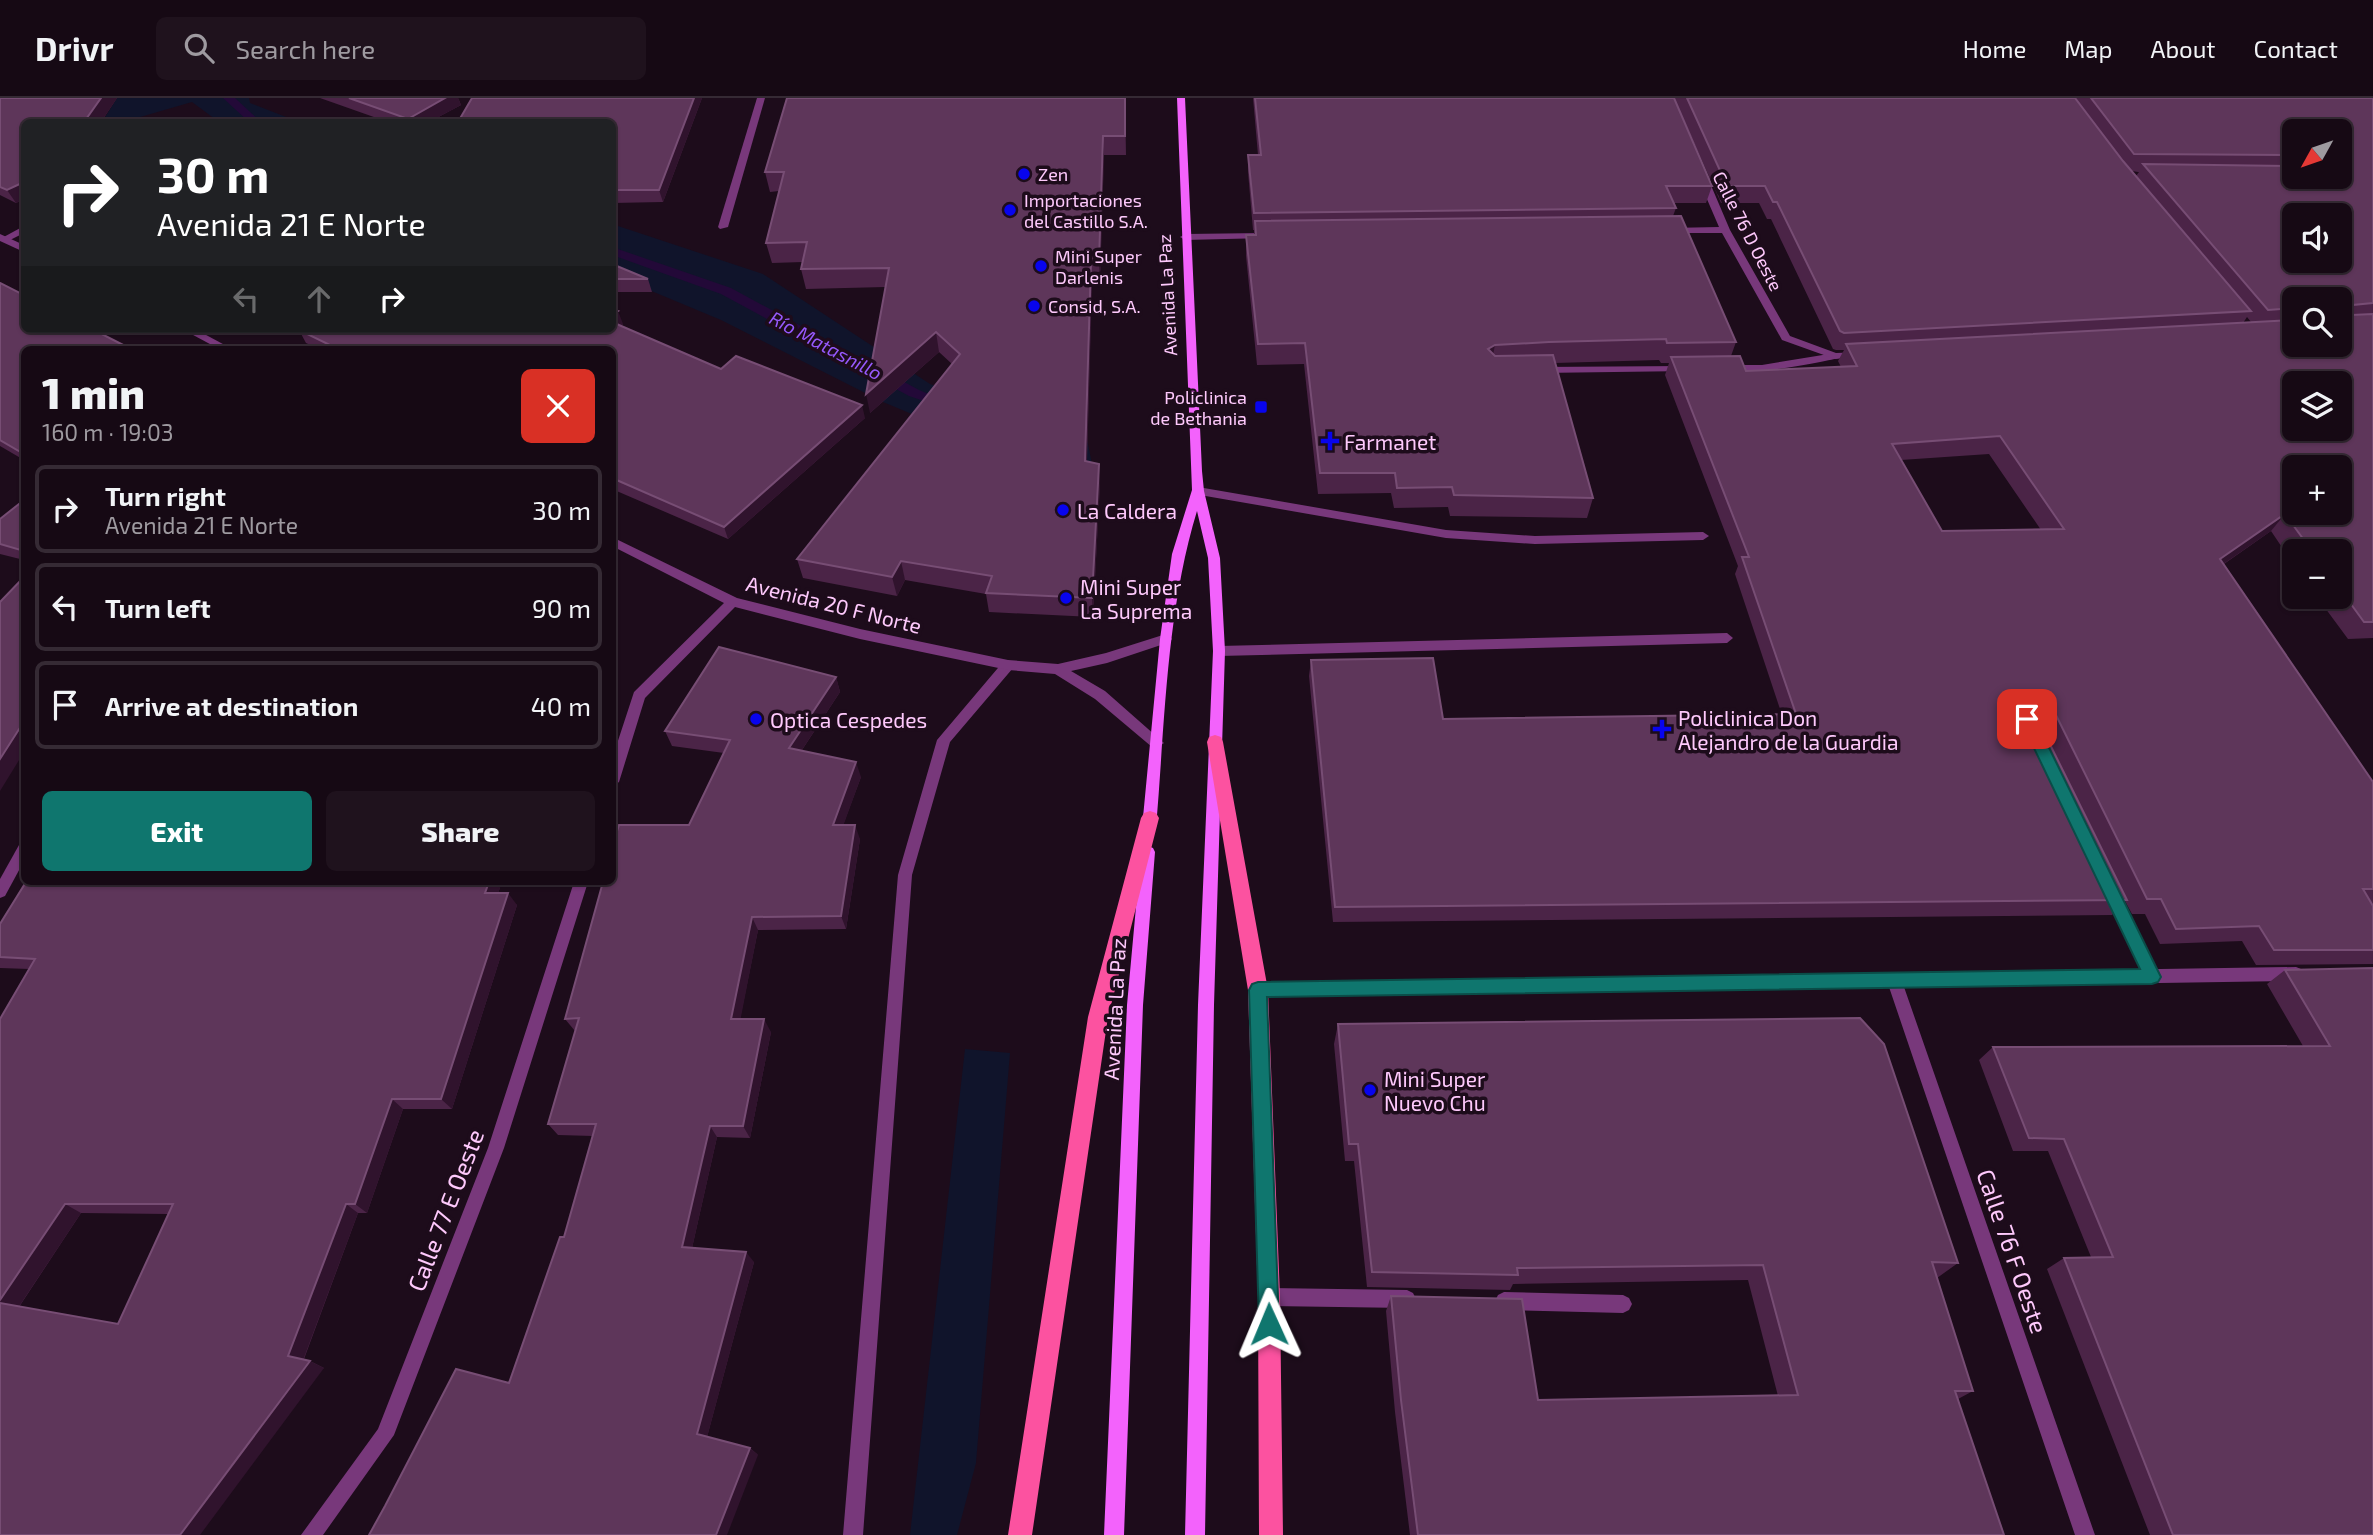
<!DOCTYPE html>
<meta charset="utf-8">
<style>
:root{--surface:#160914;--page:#1f121d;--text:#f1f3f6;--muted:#9e9aa0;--line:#352a34;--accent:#0f766e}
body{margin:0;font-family:"Exo 2",sans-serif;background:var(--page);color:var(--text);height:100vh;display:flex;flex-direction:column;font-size:26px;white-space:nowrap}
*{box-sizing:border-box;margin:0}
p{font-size:23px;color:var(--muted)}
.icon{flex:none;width:38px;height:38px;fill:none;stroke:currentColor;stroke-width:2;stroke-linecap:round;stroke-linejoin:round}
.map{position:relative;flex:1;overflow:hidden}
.panel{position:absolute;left:21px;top:248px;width:595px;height:539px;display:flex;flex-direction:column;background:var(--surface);border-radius:10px;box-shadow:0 2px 5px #0004,0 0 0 2px var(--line)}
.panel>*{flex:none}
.guide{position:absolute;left:21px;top:21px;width:595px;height:214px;border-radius:10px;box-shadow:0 2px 5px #0004,0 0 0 2px var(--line);background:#202124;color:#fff;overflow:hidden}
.needle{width:46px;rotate:230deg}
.buttons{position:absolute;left:2282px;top:21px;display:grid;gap:14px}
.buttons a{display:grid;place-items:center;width:70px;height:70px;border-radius:10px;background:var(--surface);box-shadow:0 2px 5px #0004,0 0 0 2px var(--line);font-size:35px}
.pin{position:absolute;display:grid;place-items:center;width:60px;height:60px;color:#fff;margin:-30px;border-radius:14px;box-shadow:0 4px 10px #0006}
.me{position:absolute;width:77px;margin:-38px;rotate:359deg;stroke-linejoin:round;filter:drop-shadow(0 0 5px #0008)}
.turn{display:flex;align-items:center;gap:24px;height:147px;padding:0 21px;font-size:32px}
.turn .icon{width:91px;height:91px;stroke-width:2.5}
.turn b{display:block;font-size:49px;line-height:60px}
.lanes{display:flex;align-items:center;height:66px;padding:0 21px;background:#0003;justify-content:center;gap:35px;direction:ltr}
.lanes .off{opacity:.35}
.round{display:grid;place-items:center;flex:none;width:74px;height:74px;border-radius:10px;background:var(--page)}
.summary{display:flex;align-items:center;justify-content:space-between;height:119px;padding:0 21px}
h1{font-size:42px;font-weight:800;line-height:52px}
.cta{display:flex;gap:14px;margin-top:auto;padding:14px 21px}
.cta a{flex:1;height:80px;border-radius:10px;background:var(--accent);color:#fff;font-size:28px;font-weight:800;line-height:80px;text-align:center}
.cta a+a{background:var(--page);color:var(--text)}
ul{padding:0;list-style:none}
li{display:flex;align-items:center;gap:21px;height:88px;margin:0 14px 10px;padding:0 7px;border:4px solid var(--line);border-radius:10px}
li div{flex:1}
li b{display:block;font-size:26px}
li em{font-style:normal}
header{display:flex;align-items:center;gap:42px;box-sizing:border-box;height:98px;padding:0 35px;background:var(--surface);border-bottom:2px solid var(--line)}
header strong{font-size:33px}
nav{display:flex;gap:38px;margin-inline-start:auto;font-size:24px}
.search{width:490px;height:63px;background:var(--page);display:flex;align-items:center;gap:18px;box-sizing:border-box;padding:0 24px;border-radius:10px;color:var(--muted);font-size:26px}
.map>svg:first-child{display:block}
</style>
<header>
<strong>Drivr</strong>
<div class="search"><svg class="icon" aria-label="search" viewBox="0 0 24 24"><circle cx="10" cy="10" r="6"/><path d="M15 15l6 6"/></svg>Search here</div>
<nav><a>Home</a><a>Map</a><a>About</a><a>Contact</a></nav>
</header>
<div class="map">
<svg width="2373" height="1437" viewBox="0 0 2373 1437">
<rect width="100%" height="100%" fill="#1d0c1b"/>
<g fill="#10142b">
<polygon points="117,0 249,0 250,5 299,24 219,24 192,4 123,24 102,24"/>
<polygon points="612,126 763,176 930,286 1087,341 1093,371 931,324 883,304 721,222 613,177"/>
<polygon points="965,951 1010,955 976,1365 957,1437 910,1437"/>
</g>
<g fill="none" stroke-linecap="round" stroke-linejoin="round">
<g fill="#230938" fill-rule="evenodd">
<polygon points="223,0 235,0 261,24 249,24"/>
<polygon points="612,149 731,190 919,292 955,307 948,311 909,298 721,196 612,157"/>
</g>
<g fill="#78387b" fill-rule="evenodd">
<polygon points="24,128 24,135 8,143 0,141"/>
<path d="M1835 255 1839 256V260C1817 265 1737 281 1721 270L1726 267H1762Z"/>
<polygon points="1685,268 1690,271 1689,273 1540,275 1535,272 1540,269"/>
<polygon points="1198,389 1446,432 1535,438 1703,434 1709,438 1703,442 1535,446 1446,440 1194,396 1194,390"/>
<polygon points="1727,535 1733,540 1727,545 1219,558 1213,553 1219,548"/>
<polygon points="1008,562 1014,567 1013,570 950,644 912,777 863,1437 843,1437 898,777 937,642 1003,564"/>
<polygon points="2112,789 2117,791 2157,874 2160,879 2157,884 2152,886 2147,884 2105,795 2107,791"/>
<polygon points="1269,1190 1407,1192 1413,1195 1416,1201 1413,1207 1407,1210 1269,1208 1263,1205 1260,1199 1263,1193"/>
<polygon points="1504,1194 1623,1197 1629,1200 1632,1206 1629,1212 1623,1215 1504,1212 1498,1209 1495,1203 1498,1197"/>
</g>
<g fill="#78387b" fill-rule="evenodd">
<polygon points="757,0 765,0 728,129 720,131 718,129"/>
<polygon points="1699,76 1707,78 1730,132 1790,238 1836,255 1864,254 1864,258 1835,261 1782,242 1722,135 1666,135 1664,133 1669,130 1719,129 1697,78"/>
<polygon points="1264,135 1269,138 1267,140 1185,142 1180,139 1185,136"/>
<polygon points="0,136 24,147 24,154 0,143"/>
<polygon points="182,231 195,231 234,252 221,252"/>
<polygon points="612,439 737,500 860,531 1008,562 1058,566 1106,555 1166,536 1170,538 1172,541 1170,544 1107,565 1071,573 1105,593 1164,645 1157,650 1152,649 1095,601 1055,576 1008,572 860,541 735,509 645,600 619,684 612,689 612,661 634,594 724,505 612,448"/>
<polygon points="24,745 24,763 5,798 0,800 0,781 19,747"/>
<polygon points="574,784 588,784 504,1050 394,1337 323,1437 301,1437 378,1331 488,1050"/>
<polygon points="2296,869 2301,871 2304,876 2301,881 2296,883 1904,889 2095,1437 2075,1437 1889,889 1258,899 1253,897 1250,892 1253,887 1258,885"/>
</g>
<g fill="#f362fc" fill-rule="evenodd">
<path d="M1177 0H1185L1202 373 1204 393 1220 460 1225 553 1214 907 1205 1437H1185L1198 907 1213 553 1208 460 1197 413C1166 515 1165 625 1156 730L1154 734H1144L1142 730 1160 541 1172 456 1192 392Z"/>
<polygon points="1148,748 1153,750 1155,754 1143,907 1124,1437 1104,1437 1127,907 1141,754 1143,750"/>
</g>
<g fill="#fc52a0" fill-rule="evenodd">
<polygon points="1215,637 1221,639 1223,644 1268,892 1280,1199 1283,1437 1259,1437 1258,1199 1248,892 1207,644 1209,639"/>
<polygon points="1150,713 1156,715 1159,720 1108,919 1032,1437 1008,1437 1088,919 1141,720 1144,715"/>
</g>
</g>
<g fill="#4b2447" fill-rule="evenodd">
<polygon points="0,0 117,0 101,24 24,24 24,101 16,105 0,97"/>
<polygon points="320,0 458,0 461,7 429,24 388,24"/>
<polygon points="472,0 702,0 663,104 612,105 612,24"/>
<polygon points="1125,0 1126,57 1104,57 1100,183 1092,184 1087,363 1100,385 1093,519 989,514 986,496 905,482 897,498 803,480 797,461 952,266 939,254 870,315 885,189 806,191 801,171 803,164 772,165 766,145 779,93 770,94 765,74"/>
<path d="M1253 0H1674L1712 88 1706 105H1674L1676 110 1673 118 1736 244 1731 258 1746 273 1841 269 1838 263 1844 252H1836L1833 251 1771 121H1767L1759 105H1721L1674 0H2373V540L2348 541 2317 499H2340V453H2294V467L2271 433 2224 466 2373 684V806H2372L2373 808V866L2256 867 2242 843 2160 846 2145 816H2132L2125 803 2112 817 1333 824 1309 578 1311 562 1443 621 1782 617 1735 476 1738 468 1665 277 1669 265H1661L1659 262 1555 265 1593 400 1587 420 1450 418 1448 409 1394 410 1391 395 1318 396 1304 266 1257 267 1246 158V137H1254V132H1253L1248 74V57H1258ZM2294 33H2340V79H2294ZM2132 73 2138 74H2139L2136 78ZM2294 201H2340L2294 247ZM2247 219 2251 224 2243 225ZM1989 356 2041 432 1942 433 1901 362Z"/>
<polygon points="612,166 648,181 652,194 612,194"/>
<polygon points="0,185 24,252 24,362 0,348"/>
<polygon points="623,226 621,228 721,271 865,320 728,441 612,391 612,252 321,252 306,245 299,232"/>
<polygon points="24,402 24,462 0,456 0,421"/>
<polygon points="836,579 840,594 802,652 861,679 843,727 860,741 846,831 758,832 740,921 771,934 750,1040 717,1039 692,1150 754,1164 707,1339 750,1350 758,1357 509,1285 564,1139 593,1038 558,1037 548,1026 575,933 565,921 689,727 724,655 672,648 665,633"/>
<path d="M26 784H502L498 795 517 807 452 1011H403L367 1115H358L304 1261 310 1263 324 1270 0 1437 29 871 0 870V826ZM81 1115 168 1116 118 1226 19 1209Z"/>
<polygon points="2373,870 2373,1437 2150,1437 2047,1171 2064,1160 2091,1159 2048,1053 2013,1053 1979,962 1993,949 2303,948 2267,886 2285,872"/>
<polygon points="1338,926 1958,1165 1937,1180 1973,1293 1958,1301 2004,1437 1410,1437 1395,1314 1386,1213 1391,1198 1538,1302 1778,1298 1748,1182 1513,1186 1510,1192 1367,1189 1354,1063 1345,1063 1334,946"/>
</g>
<g fill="#30132d">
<polygon points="101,0 117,0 101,24 84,24"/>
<polygon points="445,0 458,0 461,7 429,24 409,24 408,21"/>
<polygon points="694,0 702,0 663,104 659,92"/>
<polygon points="1103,38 1104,57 1100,183 1099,164"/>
<polygon points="24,84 24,101 16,105 7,92"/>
<polygon points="1091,164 1092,184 1086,382 1085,363"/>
<polygon points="618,213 623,226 611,234 612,217"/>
<polygon points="936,234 939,254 870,315 866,296"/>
<polygon points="1495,247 1491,267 1488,251"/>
<polygon points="862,307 865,320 728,441 724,429"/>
<polygon points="1099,366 1100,385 1093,519 1092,500"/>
<polygon points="2285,416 2271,433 2206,478 2220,461"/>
<polygon points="901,463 905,482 897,498 892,479"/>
<polygon points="836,579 840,594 794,664 789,650"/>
<polygon points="23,625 24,627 24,654 0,693 0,661"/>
<polygon points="856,664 861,679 838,742 833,727"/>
<polygon points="855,727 860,741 846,831 841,818"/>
<polygon points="489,784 502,784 494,807 485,795"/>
<polygon points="508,795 517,807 452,1011 441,1001"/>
<polygon points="752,819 758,832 738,934 731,921"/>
<polygon points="764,921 771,934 750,1040 743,1028"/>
<polygon points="392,1001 403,1011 367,1115 355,1106"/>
<polygon points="710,1028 717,1039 690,1159 682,1149"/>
<polygon points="65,1106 81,1115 16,1213 0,1206 0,1202"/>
<polygon points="346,1106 358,1115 302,1265 288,1258"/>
<polygon points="746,1154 754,1164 706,1343 697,1336"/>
<polygon points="310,1263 324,1270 200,1437 180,1437"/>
<polygon points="750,1350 758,1357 727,1437 716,1437"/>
</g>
<g fill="#5e365a" stroke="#774d74" stroke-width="2" fill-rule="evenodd">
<polygon points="0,0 101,0 84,24 24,24 24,84 7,92 0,89"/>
<polygon points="349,0 445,0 408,21"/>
<polygon points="472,0 694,0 659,92 612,92 612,24 458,24"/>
<polygon points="787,0 1125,0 1125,38 1103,38 1099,164 1091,164 1085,363 1099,366 1092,500 986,495 992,478 901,463 892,479 797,461 960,256 936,234 866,296 889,170 801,171 807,144 766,145 784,74 765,74"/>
<polygon points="1255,0 1674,0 1712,88 1666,88 1676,110 1254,115 1248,57 1261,57"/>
<polygon points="1687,0 2075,0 2123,63 2251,213 1844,235 1840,233 1777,104 1773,104 1765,88 1727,88"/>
<path d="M2091 0H2373V205L2353 207 2352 217 2373 216V524H2364L2340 491V453H2312L2285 416 2220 461 2373 684V791H2363L2373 808V852H2274L2259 828 2176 831 2161 801H2147L2049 603 2039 597 2030 606 2127 802 1335 809 1311 562 1433 560 1443 621 1796 616 1742 459H1749L1671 259 1740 258 1746 273 1857 268 1846 246 2294 222V247H2340V201H2294V210L2268 212 2143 66 2294 68V79H2340V33H2294V57L2134 56ZM2294 117H2340V163H2294ZM2294 285H2340V331H2294ZM2000 338 2064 431 1942 433 1892 346ZM2294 369H2340V415H2294Z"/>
<polygon points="1681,118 1736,244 1667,245 1666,241 1549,244 1495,247 1488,251 1495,258 1553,257 1593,400 1454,397 1452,389 1397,390 1395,375 1320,375 1305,245 1258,246 1246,137 1256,137 1255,123"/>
<polygon points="612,166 648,181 612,181"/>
<polygon points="0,185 24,197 24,231 92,231 133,252 24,252 24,356 0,342"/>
<polygon points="612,211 618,213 612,217"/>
<polygon points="612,224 721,271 736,258 862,307 724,429 612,380 612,252 340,252 299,232 301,231 612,231"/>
<polygon points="24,402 24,453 0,446 0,421"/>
<polygon points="24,479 24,625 23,625 0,661 0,504"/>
<polygon points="719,549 836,579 789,650 856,664 833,727 855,727 841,818 752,819 731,921 764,921 743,1028 710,1028 682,1149 746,1154 697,1336 750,1350 716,1437 369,1437 385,1408 456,1271 509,1285 560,1139 564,1139 596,1026 548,1026 579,920 565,921 603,784 612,784 612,749 619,727 689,727 730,642 665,633"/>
<polygon points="26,784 489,784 485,795 508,795 441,1001 392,1001 355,1106 346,1106 288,1258 310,1263 180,1437 0,1437 0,1205 118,1226 173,1106 65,1106 0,1202 0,921 35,861 0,859 0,826"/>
<polygon points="2373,870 2373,1437 2173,1437 2064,1160 2113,1159 2064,1041 2029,1040 1993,949 2330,948 2285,872"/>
<polygon points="1860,920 1884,946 1958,1165 1932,1164 1973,1293 1955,1293 2004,1437 1418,1437 1401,1302 1391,1198 1522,1201 1538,1302 1798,1297 1763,1167 1517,1170 1518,1177 1372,1174 1358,1046 1349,1046 1338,926"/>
</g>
<polygon fill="#0f766e" stroke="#0a4d48" stroke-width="2" points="2027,615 2035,621 2158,873 2161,879 2158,884 2152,886 1267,899 1279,1226 1276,1233 1269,1236 1262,1233 1259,1226 1249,892 1252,886 1258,884 2140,871 2020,621"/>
<g fill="#0804ee" stroke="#1d0c1b" stroke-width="2.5">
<circle cx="1024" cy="76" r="7"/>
<circle cx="1010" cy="112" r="7"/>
<circle cx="1041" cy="168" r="7"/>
<circle cx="1034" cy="208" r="7"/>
<rect x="1254" y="302" width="14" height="14" rx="3.5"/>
<path d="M1326.5 332.5h7v7h7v7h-7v7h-7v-7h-7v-7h7z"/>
<circle cx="1063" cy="412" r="7"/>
<circle cx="1066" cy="500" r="7"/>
<circle cx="756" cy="621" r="7"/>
<path d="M1658.5 620.5h7v7h7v7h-7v7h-7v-7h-7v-7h7z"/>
<circle cx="1370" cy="992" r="7"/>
</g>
<g text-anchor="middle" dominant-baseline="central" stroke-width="7" stroke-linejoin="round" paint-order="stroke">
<g font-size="18" fill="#fec9fc" stroke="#1d0c1b" text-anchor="start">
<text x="1038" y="76">Zen</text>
<text x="1024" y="102">Importaciones<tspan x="1024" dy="21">del Castillo S.A.</tspan></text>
<text x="1055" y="158">Mini Super<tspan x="1055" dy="21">Darlenis</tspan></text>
<text x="1048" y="208">Consid, S.A.</text>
<text x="1247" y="299" text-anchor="end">Policlinica<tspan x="1247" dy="21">de Bethania</tspan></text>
</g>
<g font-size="18" fill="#fec9fc" stroke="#1d0c1b">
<text transform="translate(1748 133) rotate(63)">Calle 76 D Oeste</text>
<text transform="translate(1167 197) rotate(-93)">Avenida La Paz</text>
</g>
<g font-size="19" font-style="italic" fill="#9659fc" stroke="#1d0c1b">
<text transform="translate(826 247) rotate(28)">Río Matasnillo</text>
</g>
<g font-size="21" fill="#fec9fc" stroke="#1d0c1b" text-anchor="start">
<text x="1344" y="343">Farmanet</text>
<text x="1077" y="412">La Caldera</text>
<text x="1080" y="488">Mini Super<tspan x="1080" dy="24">La Suprema</tspan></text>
<text x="1678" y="619">Policlinica Don<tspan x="1678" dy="24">Alejandro de la Guardia</tspan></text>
<text x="770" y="621">Optica Cespedes</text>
<text x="1384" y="980">Mini Super<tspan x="1384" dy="24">Nuevo Chu</tspan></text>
</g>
<g font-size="21" fill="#fec9fc" stroke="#1d0c1b">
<text transform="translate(834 506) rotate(14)">Avenida 20 F Norte</text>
<text transform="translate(1114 911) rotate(-87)">Avenida La Paz</text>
</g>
<g font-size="24" fill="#fec9fc" stroke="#1d0c1b">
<text transform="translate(445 1112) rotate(-69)">Calle 77 E Oeste</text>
<text transform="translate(2013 1153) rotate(71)">Calle 76 F Oeste</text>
</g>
</g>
</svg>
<div class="buttons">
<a><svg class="needle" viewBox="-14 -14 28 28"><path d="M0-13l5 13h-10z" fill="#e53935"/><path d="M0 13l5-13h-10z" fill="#9e9aa0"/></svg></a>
<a><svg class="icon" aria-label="sound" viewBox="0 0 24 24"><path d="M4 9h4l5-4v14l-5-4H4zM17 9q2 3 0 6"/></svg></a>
<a><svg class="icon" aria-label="search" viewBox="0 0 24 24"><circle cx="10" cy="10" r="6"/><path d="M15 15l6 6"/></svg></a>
<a><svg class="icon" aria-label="layers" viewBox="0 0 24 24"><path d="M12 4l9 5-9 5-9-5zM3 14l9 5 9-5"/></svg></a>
<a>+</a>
<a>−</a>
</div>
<div class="pin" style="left:2027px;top:621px;background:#d93025"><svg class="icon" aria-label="arrive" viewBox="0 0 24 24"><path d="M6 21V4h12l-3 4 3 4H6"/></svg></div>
<svg class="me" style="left:1269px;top:1226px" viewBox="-20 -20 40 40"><path d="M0-17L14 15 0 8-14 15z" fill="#0f766e" stroke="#fff" stroke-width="4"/></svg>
<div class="guide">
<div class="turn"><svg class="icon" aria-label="right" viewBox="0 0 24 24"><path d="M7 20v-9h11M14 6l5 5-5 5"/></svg><div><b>30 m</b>Avenida 21 E Norte</div></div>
<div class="lanes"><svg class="icon off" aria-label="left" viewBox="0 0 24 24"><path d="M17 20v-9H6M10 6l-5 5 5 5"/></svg><svg class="icon off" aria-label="ahead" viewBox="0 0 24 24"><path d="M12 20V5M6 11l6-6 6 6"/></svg><svg class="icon" aria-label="right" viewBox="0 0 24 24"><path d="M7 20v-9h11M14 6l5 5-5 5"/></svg></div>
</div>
<section class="panel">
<div class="summary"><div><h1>1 min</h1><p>160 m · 19:03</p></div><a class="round" style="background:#d93025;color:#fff"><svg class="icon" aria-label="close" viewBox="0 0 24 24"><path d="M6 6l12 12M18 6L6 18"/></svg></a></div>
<ul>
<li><svg class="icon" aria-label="right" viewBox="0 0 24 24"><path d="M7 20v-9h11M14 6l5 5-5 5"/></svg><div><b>Turn right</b><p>Avenida 21 E Norte</p></div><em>30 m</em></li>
<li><svg class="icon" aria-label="left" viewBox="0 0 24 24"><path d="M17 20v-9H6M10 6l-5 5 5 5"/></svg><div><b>Turn left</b></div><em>90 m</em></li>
<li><svg class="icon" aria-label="arrive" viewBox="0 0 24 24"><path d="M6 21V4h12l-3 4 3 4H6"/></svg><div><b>Arrive at destination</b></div><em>40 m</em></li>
</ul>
<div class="cta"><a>Exit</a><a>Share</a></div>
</section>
</div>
